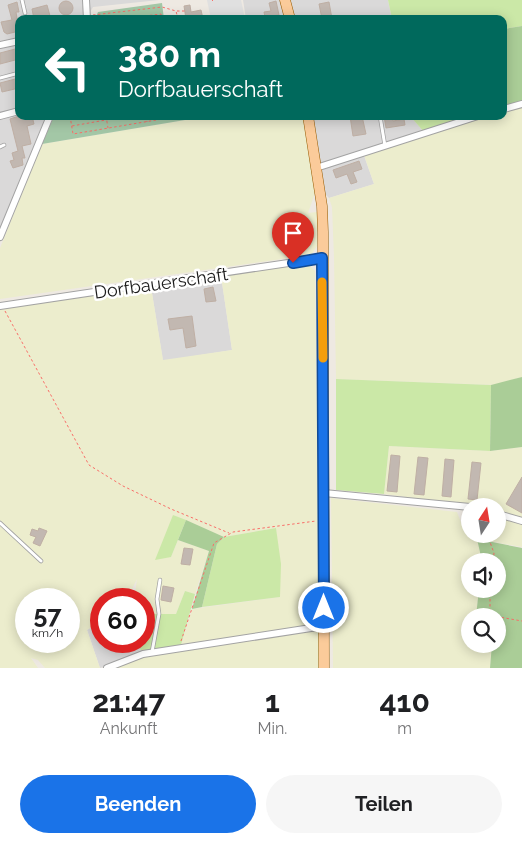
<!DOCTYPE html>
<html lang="de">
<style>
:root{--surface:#fff;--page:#f6f6f6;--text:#202124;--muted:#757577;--accent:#1a73e8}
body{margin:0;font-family:Raleway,sans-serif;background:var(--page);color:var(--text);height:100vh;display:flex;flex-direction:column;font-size:19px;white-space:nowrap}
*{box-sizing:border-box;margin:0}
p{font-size:16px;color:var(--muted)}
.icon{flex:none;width:28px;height:28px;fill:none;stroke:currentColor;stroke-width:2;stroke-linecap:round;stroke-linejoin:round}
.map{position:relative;height:668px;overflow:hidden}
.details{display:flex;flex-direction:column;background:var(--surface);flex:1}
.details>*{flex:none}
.hud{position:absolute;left:15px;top:15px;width:492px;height:105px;border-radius:10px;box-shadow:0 2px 12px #0003;background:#00695c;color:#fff;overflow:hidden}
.needle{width:32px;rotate:12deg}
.buttons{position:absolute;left:461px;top:498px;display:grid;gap:10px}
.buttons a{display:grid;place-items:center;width:45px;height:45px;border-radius:50%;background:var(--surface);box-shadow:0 2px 12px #0003;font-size:25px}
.speed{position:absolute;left:15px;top:588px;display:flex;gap:10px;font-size:25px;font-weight:700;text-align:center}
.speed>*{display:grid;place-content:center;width:65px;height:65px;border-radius:50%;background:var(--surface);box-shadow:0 2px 12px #0003;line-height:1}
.speed small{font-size:12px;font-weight:400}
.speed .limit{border:8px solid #d22;background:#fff;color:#111}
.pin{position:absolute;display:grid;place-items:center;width:42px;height:42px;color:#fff;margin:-51px -21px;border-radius:50% 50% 50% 0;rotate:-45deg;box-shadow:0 0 5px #0007}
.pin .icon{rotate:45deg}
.me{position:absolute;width:55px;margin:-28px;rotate:0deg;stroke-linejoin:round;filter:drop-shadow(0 0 4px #0008)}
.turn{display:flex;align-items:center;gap:18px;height:105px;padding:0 20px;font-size:22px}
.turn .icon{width:65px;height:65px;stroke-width:2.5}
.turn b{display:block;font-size:35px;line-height:42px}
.eta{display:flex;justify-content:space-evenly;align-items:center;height:85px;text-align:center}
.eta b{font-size:30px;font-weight:700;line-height:35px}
.button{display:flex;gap:10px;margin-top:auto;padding:10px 20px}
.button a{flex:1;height:58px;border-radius:30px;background:var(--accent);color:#fff;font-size:20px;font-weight:700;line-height:58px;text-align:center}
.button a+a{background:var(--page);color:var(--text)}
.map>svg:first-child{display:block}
</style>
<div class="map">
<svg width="522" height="668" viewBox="0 0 522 668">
<rect width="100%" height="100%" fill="#eee9e2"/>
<g fill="#dad9d9">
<polygon points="0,0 159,0 93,7 86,19 19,19 19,116 46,116 0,229"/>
<polygon points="243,0 388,0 392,19 246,19"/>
<polygon points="310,116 410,116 424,132 363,153 374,184 329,198 325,194"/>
<polygon points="221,276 232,350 163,361 151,287 172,286 175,283 198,285 202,279"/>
<polygon points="101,621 101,641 133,641 143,652 100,668 87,630"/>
</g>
<g fill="#ecedcd" fill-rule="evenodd">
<polygon points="522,105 522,377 494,385 336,379 334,257 332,207 329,198 374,184 363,152 481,116 504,116 504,110"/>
<polygon points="209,116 304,116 315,193 308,213 317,212 317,246 311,255 0,299 0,248 42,144"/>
<path d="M302 264 309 265 315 271 320 625 181 645 192 609 280 597 276 528 224 537 173 515 171 557 178 540 209 551 195 594 185 591 176 614H144V599L135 594 137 579 127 599H101V621L87 630 100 668H45L38 660 31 658 38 668H0V309L151 287 163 360 232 350 221 276ZM26 599H69V641H26Z"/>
<polygon points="389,446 490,451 522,447 522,547 488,541 486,534 498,534 498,506 473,506 384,494"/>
<polygon points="331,498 457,512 462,525 477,539 482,561 470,561 470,589 479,589 476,616 470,616 470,644 492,644 490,668 333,668"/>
<polygon points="321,628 321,668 114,668 143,656"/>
</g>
<g fill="#cbe8a7">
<polygon points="388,0 522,0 522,26 504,29 504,19 392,19"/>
<polygon points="410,116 474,116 424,132"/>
<polygon points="336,379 491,385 490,451 389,446 384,494 336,490"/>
<polygon points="173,515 186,520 171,557 155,560"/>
<polygon points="276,528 281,564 280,597 202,607 217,544 224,537"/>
<polygon points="185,591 195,594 181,645 143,652 133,641 144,641 144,614 176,614"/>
</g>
<g fill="#aacd97">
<polygon points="522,26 522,102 504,107 504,74 507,63 504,63 504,29"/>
<polygon points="522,377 522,447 490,451 491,385"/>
<polygon points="186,520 224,537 217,544 202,607 192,609 209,551 178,540"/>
<polygon points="477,539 522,548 522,668 490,668 492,644 498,644 498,616 476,616 479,589 498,589 498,561 482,561"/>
</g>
<g fill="#a3c7a6">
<polygon points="162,3 164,19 95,19 98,12"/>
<polygon points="54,116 209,116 42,144"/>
</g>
<polygon fill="#e0e0e0" points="207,0 241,0 245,19 211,19"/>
<g fill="#c2b8b1" stroke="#bfafa4">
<polygon points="276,1 279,15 265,17 264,12 271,11 269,3"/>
<circle cx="66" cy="8" r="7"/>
<polygon points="17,2 19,12 16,12 19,31 7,34 4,32 1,22 12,20 8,5"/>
<polygon points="329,2 332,19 322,19 319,4"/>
<polygon points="47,5 50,16 34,19 32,9"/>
<polygon points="190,5 191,12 201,10 203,19 186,19 184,6"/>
<polygon points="19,48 19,59 0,64 0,53"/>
<polygon points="19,78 19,88 2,92 0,83"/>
<polygon points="19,116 32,116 34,124 27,126 31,144 22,146 25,158 22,158 23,165 13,168 10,161 14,160 12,153 18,151 10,119"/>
<polygon points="350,116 362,116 366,134 353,136"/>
<polygon points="384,116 392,116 393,121 404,119 405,125 386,128"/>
<polygon points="359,161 362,169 353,172 357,182 351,184 347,174 336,178 333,170"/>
<polygon points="213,287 216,301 206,302 204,289"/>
<polygon points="192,316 196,346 186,348 183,328 170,330 168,319"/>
<polygon points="391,455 400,456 397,492 387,491"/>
<polygon points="418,457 428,458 424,495 414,494"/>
<polygon points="445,459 454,460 451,497 442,496"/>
<polygon points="472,462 481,463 477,500 468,499"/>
<polygon points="522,477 522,513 506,504"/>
<polygon points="39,528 47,531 40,546 33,543 36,537 30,535 32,529 38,531"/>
<polygon points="184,548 193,549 190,565 181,564"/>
<polygon points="163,586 174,588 171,602 161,600"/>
</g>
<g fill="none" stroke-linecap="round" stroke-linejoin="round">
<defs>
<g id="service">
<polyline points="22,0 25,13"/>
<polyline points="0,78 19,73"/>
<polyline points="380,116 385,146"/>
<polyline points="0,147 4,145"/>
<polyline points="0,523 41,561"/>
<polyline points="152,652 159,614 157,599 160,580"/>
</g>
<g id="minor">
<polyline points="86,0 87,19"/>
<polyline points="0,45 19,41"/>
<polyline points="504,109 522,104"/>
<polyline points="0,116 19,111"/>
<polyline points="316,168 478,116"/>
<polyline points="0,237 50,116"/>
<polyline points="0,306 322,258"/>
<polyline points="324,493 470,507"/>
<polyline points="498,514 522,521"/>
<polyline points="107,668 143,654 324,626"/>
</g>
<g id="primary">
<polyline points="285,0 290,19"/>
<polyline points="308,116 322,206 323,232 324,668"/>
</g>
</defs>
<use href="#service" stroke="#a3a3a3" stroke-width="4.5"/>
<use href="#minor" stroke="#a3a3a3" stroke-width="8"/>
<use href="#primary" stroke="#945a01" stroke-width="11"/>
<g stroke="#f96e68" stroke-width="1" stroke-dasharray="2.5 2.5" stroke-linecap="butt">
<polyline points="212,0 213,1"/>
<polyline points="177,11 185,11"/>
<polyline points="93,15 162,7 176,11 178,19"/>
<polyline points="120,19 161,14 162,19"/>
<polyline points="70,116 73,134 180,116"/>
<polyline points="106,116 108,128"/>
<polyline points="146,116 147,122"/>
<polyline points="72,126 128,116"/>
<polyline points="5,311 89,465 123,486 171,509 229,533"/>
<polyline points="487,534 494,553 493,561"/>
<polyline points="490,589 490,610 499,617 522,621"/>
<polyline points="181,641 214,543 233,532 316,521"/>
</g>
<use href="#service" stroke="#fff" stroke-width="3"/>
<use href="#minor" stroke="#fff" stroke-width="6"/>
<use href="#primary" stroke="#fbcb9a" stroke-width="10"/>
</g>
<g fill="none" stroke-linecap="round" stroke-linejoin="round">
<defs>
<polyline id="route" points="293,263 322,258 324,608"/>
</defs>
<use href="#route" stroke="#114b97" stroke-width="12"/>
<use href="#route" stroke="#1a73e8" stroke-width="9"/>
<polyline stroke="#f59e0b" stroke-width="9" points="322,282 323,358"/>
</g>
<g text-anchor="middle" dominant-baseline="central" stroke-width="5" stroke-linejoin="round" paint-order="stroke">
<g font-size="18" fill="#1c1c1c" stroke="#fff">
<text transform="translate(161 283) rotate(-8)">Dorfbauerschaft</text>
</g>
</g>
</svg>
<div class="buttons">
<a><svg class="needle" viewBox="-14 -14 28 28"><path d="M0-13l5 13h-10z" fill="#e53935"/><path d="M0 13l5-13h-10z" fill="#757577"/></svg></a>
<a><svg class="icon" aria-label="sound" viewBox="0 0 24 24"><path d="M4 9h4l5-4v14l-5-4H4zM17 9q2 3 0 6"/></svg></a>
<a><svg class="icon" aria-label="search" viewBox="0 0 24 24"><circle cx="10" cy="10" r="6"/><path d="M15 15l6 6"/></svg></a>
</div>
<div class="speed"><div>57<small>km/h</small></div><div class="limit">60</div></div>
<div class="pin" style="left:293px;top:263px;background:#d93025"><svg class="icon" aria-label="arrive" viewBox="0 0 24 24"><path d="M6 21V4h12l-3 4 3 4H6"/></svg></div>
<svg class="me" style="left:324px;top:608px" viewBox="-20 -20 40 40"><circle r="17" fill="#1a73e8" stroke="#fff" stroke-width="3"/><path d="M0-11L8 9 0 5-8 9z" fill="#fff"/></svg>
<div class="hud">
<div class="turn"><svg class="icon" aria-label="left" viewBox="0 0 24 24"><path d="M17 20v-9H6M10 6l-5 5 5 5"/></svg><div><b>380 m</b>Dorfbauerschaft</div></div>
</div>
</div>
<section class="details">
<div class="eta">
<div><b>21:47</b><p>Ankunft</p></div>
<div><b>1</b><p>Min.</p></div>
<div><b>410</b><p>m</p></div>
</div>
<div class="button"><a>Beenden</a><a>Teilen</a></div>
</section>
